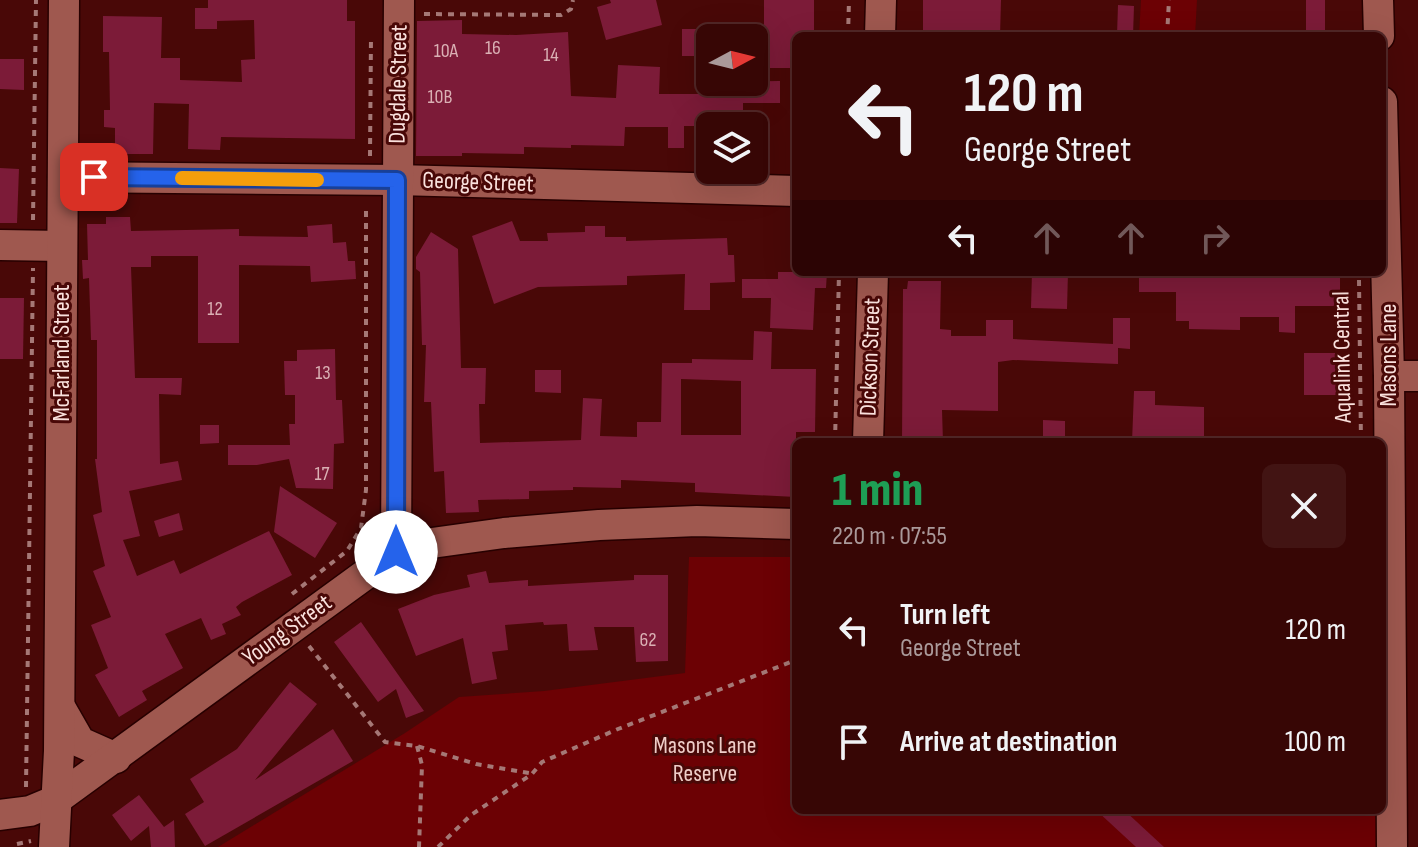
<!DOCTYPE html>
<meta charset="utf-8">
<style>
:root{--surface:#370605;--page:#421413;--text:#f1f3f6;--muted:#aa999a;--line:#512727}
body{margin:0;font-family:"Sofia Sans Condensed",sans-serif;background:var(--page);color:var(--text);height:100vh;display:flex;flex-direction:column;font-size:30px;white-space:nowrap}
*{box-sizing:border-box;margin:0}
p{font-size:26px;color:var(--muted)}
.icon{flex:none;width:44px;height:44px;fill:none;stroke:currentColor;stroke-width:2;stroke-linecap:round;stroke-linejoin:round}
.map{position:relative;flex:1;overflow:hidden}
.drawer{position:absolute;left:792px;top:438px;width:594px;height:376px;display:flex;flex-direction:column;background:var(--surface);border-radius:12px;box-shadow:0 8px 32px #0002,0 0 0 2px var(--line)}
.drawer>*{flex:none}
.hud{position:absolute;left:792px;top:32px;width:594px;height:244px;border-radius:12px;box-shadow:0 8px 32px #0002,0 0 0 2px var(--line);background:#370605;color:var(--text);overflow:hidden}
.needle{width:52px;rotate:83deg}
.controls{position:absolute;left:696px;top:24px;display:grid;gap:16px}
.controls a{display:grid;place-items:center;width:72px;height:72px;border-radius:12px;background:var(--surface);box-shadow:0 8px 32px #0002,0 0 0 2px var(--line);font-size:40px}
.pin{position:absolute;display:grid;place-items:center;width:68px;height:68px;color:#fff;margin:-34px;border-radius:16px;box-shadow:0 4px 12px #0006}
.me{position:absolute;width:88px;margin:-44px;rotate:0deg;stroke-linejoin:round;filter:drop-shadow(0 0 6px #0008)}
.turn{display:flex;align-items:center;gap:28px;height:168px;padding:0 40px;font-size:36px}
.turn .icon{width:104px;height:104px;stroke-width:2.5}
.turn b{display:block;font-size:56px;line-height:68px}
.lanes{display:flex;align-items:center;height:76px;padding:0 40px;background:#0003;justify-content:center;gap:40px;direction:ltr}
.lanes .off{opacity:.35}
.round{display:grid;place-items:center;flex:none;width:84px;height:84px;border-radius:12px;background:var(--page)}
.head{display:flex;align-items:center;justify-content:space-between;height:136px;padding:0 40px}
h1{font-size:48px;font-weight:800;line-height:60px;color:#1e9e55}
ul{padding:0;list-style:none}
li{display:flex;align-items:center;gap:24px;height:112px;padding:0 40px}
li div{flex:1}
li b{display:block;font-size:30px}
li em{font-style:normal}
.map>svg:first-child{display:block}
</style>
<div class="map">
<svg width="1418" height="847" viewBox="0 0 1418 847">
<rect width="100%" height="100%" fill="#490807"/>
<g fill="#6c0104">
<polygon points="1141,0 1197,0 1195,36 1139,36"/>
<polygon points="689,557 796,557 796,810 1377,810 1378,847 218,847 405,733 459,697 544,691 685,673"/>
</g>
<g fill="#7c1b38" fill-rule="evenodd">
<polygon points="208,0 347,0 347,21 355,21 355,139 221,137 220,150 188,149 189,104 154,103 153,154 115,154 115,128 104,127 104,110 110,110 109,52 103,52 103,16 162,17 161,58 180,58 180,80 242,82 241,60 255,59 254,20 217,21 217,29 195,29 195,8 208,8"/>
<polygon points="610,0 656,0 662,25 606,40 597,7 611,3"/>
<polygon points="764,0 814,0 814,36 796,36 796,68 764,68"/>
<polygon points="923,0 1001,0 1000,36 923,36"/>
<polygon points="1306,0 1325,0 1325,36 1306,35"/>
<polygon points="1118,5 1134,6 1133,36 1117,35"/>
<polygon points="462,20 462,34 516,35 568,32 571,96 616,98 618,65 660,67 659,94 712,94 712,82 780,81 780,103 743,103 743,126 684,126 684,148 668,148 668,127 625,127 624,146 571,145 571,148 524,147 524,154 462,153 462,156 416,156 417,21"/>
<rect x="682" y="29" width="19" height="27"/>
<polygon points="0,59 24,59 24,90 0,89"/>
<polygon points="0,168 19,169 17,223 0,223"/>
<polygon points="106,217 130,217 131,231 239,229 239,236 308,237 307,226 332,224 333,243 346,242 348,261 355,261 356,279 311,282 310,266 239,265 239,343 198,343 198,256 151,256 151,267 131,267 135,378 182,378 181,395 159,394 160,464 178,461 182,480 129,491 140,536 123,540 137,576 174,560 180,574 269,531 292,575 242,602 236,607 241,615 222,624 226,634 211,640 201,618 165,634 183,668 142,691 147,700 119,717 95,675 108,668 91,625 111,617 93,571 105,566 93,515 102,512 95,459 97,459 97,340 91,340 89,278 83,279 82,260 88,260 87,224 106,224"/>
<polygon points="512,221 520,241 548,241 547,233 585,232 585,226 605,226 605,237 626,237 626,241 727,238 728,255 734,255 735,282 710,283 710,310 684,310 685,274 627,276 627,285 538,287 494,304 472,236"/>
<path d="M431 232 458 249 461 368H486L485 404H479L480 443 581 440 583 398 602 399 600 436 637 437V422H661L662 363H692V359L753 360 754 331 772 332 771 369H816L815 432H796V497L695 492V483L621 480V488L573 487V490L529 491V499L478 500 479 512 446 513 444 471 434 472 431 402H424L426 345H422L420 272 416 269V257ZM681 379 741 381V435H681Z"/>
<polygon points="778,272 827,272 826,288 815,288 813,330 770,328 771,298 742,298 742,279 778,279"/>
<polygon points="1032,272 1068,272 1067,309 1031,308"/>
<polygon points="1139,272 1340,272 1340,306 1295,306 1295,333 1279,332 1279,317 1240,317 1240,330 1189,329 1189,321 1176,321 1176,292 1139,292"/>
<polygon points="908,281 941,281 940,329 951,330 951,336 986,336 986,320 1013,320 1013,339 1113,344 1113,318 1130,318 1130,349 1118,348 1118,364 1013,360 998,362 998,411 942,410 943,442 902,442 903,289 907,289"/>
<polygon points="0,298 24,298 23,359 0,359"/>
<polygon points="335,349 336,400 342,400 344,443 334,444 333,489 296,488 289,459 257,465 228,465 228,445 290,445 289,424 295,424 295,395 285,395 284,361 297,361 297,350"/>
<rect x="1304" y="353" width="34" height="42"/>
<polygon points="535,370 561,370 561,393 535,392"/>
<polygon points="1134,391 1155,391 1155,405 1204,407 1204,442 1132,442"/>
<polygon points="1043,420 1065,421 1065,442 1043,442"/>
<polygon points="200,425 219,425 219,443 200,444"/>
<polygon points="280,486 337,523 315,558 274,532"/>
<polygon points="179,513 183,530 159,537 154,521"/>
<polygon points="486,571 489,583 528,580 528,586 634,580 634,575 668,575 668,661 636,662 634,627 594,627 598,650 569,651 567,624 544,625 543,622 505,625 508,650 492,652 497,679 472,684 463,638 416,656 398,609 434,595 470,587 467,575"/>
<polygon points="361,622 404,683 424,711 406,718 396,689 378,702 334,642"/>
<polygon points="290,682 317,704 255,780 333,729 353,761 205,846 185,814 204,802 190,779 237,749"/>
<polygon points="139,795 164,827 174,820 175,847 151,847 149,826 131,841 112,815"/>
<polygon points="1096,810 1124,810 1164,847 1136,847"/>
</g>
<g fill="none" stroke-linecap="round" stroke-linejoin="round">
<defs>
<g id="minor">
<polyline points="1378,0 1379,36"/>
<polyline points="880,36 881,0"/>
<polyline points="1382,102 1389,376 1392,847"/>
<polyline points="63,177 397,180 796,191"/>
<polyline points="0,245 62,246"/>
<polyline points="1389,376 1418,376"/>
<polyline points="868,442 873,272"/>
<polyline points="396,552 399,0"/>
<polyline points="60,707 80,742 116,758"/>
<polyline points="0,815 30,811 54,801 403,547 504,533 599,525 697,521 796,524"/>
<polyline points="54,847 59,751 64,0"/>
</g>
</defs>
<use href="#minor" stroke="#270000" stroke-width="33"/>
<g stroke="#a57876" stroke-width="4" stroke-dasharray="6 6" stroke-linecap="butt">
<polyline points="424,14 561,15 571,9 573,0"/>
<polyline points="848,36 849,0"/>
<polyline points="1167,36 1169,0"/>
<polyline points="370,156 371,37"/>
<polyline points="33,220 36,0"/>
<polyline points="1359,280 1361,442"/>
<polyline points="835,442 839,272"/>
<polyline points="292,594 347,551 361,528 366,490 366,205"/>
<polyline points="309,646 385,742 417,746 476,764 529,773"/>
<polyline points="417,746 422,765 419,847"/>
<polyline points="26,787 33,268"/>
<polyline points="17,844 31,841"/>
<polyline points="438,847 471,815 532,774 542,762 618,729 796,660"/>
</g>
<use href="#minor" stroke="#9f584f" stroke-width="30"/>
</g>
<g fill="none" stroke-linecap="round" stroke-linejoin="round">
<defs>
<polyline id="route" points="94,177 397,180 396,552"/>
</defs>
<use href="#route" stroke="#184099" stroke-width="20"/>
<use href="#route" stroke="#2563eb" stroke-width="14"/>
<polyline stroke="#f59e0b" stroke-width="14" points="182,178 317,180"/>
</g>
<g text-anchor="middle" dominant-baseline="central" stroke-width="6" stroke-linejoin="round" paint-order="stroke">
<g font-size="20" fill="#dab0b4">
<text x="493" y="48">16</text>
<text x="446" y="51">10A</text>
<text x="551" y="55">14</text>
<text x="440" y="97">10B</text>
<text x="215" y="309">12</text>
<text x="323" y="373">13</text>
<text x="322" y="474">17</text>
<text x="648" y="640">62</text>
</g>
<g font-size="24" fill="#fae1dd" stroke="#490807">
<text transform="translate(398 84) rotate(-89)">Dugdale Street</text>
<text transform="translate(478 182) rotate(2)">George Street</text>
<text transform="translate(61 353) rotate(-90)">McFarland Street</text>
<text transform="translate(1388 355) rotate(-90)">Masons Lane</text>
<text transform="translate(870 357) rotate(-88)">Dickson Street</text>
<text transform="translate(1342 357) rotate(-91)">Aqualink Central</text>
<text transform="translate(287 630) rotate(-36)">Young Street</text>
</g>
<g font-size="24" fill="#efcdc8" stroke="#490807">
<text x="705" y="745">Masons Lane<tspan x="705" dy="28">Reserve</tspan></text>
</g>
</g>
</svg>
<div class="controls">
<a><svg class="needle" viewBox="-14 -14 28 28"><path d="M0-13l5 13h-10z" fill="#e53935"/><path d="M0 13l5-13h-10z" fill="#aa999a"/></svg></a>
<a><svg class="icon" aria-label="layers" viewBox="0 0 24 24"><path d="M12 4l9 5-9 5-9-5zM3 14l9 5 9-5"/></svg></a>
</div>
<div class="pin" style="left:94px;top:177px;background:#d93025"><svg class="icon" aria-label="arrive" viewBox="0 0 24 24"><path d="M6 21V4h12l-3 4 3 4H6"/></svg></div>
<svg class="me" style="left:396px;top:552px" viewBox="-20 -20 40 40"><circle r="19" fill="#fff"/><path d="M0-13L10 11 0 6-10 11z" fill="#2563eb"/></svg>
<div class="hud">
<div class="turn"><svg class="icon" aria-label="left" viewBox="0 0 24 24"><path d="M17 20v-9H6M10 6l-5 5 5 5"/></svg><div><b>120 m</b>George Street</div></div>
<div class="lanes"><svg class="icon" aria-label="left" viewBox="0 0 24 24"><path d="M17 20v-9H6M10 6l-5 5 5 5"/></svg><svg class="icon off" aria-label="ahead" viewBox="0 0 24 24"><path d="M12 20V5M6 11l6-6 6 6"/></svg><svg class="icon off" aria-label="ahead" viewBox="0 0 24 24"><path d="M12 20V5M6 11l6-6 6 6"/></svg><svg class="icon off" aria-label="right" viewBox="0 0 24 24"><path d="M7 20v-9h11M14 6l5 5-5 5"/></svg></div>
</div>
<section class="drawer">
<div class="head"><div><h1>1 min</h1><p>220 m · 07:55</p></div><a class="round"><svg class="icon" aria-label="close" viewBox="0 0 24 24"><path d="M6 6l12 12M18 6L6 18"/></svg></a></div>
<ul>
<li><svg class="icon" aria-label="left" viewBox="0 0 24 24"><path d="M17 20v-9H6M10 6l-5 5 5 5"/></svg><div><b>Turn left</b><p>George Street</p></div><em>120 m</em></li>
<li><svg class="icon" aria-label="arrive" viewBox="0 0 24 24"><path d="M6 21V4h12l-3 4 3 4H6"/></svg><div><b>Arrive at destination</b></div><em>100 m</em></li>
</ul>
</section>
</div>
